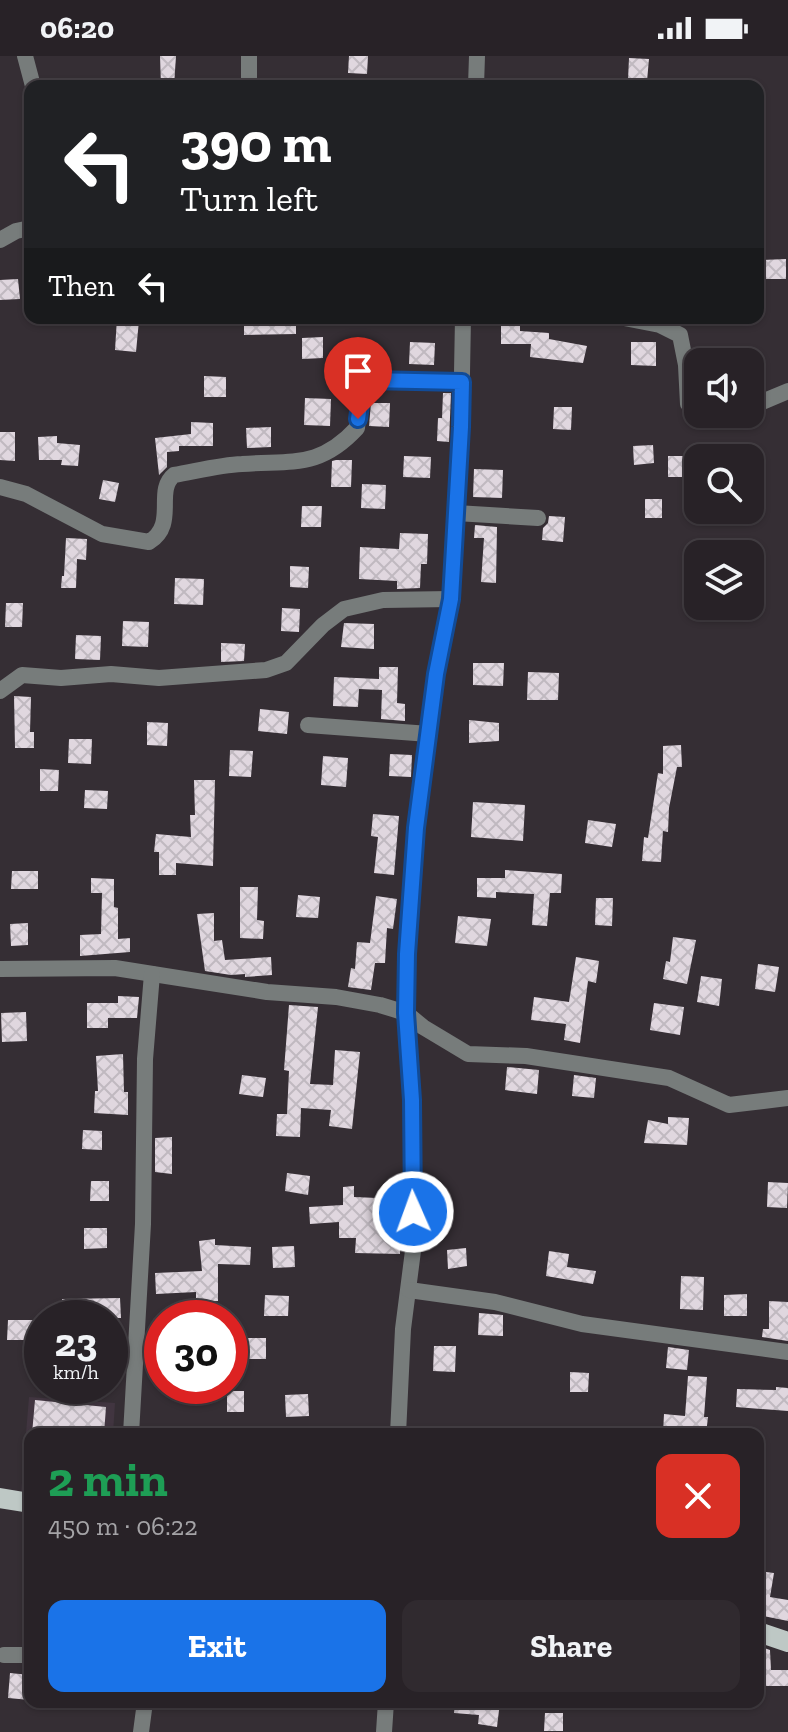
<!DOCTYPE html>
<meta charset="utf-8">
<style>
:root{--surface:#282227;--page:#302a2f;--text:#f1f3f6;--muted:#a5a4a7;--line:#443f44;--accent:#1a73e8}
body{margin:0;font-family:"Zilla Slab",serif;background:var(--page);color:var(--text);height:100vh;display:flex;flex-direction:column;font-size:30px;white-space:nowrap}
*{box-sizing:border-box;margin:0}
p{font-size:26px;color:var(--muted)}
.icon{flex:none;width:44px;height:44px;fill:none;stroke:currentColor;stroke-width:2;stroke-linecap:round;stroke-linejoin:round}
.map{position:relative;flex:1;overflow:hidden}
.panel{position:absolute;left:24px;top:1372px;width:740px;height:280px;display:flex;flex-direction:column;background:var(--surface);border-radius:16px;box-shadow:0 2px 6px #0004,0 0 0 2px var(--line)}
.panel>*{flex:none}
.guide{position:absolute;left:24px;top:24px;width:740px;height:244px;border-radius:16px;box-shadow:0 2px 6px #0004,0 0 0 2px var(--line);background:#202124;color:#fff;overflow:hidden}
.fabs{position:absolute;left:684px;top:292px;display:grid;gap:16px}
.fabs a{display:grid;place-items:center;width:80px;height:80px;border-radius:16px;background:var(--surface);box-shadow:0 2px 6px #0004,0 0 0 2px var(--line);font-size:40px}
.speed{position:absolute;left:24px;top:1244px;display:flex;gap:16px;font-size:40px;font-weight:700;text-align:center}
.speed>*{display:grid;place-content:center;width:104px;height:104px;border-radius:50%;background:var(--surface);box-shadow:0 2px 6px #0004,0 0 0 2px var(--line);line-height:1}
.speed small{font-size:20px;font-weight:400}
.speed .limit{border:12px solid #d22;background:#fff;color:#111}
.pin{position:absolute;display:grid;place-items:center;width:68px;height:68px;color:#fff;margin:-82px -34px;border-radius:50% 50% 50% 0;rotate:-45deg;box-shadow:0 0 8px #0007}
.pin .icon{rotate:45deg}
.me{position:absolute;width:88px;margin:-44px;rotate:358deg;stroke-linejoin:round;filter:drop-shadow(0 0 6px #0008)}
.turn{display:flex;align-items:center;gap:28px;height:168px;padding:0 24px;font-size:36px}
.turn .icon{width:104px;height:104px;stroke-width:2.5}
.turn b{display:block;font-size:56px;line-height:68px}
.then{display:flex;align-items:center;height:76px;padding:0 24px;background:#0003;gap:16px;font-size:30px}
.round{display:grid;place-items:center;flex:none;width:84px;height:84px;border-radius:16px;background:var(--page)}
.headline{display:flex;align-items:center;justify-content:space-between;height:136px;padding:0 24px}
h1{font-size:48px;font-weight:800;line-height:60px;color:#1e9e55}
.action{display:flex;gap:16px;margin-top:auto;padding:16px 24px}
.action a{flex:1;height:92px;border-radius:16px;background:var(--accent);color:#fff;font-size:32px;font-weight:800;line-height:92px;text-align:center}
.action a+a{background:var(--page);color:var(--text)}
.status{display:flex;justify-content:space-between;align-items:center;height:56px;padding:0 40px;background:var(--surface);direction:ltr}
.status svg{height:22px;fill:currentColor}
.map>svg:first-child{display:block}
</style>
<div class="status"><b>06:20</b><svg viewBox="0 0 49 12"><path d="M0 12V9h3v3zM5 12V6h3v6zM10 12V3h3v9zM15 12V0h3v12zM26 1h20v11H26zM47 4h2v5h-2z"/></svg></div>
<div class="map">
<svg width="788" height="1676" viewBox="0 0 788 1676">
<defs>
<pattern id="building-cross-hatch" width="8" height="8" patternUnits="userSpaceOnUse" patternTransform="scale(2)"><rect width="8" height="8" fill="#e0d7df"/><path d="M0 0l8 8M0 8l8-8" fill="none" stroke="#c0b9c0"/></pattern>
</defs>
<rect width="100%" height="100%" fill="#352e34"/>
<polygon fill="#413540" points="29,1341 115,1347 113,1378 30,1378 30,1439 21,1438"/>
<g fill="url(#building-cross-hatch)">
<polygon points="160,0 176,0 174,30 161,30"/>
<polygon points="349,0 368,0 367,18 348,17"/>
<polygon points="629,2 649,3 647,25 628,24"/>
<polygon points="786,203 786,223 762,223 762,204"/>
<polygon points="18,223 20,243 0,244 0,224"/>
<polygon points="117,262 139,264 136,296 115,294"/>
<polygon points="244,262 296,262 296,278 244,279"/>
<polygon points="501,262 520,262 520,275 549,277 549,283 587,290 583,307 530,301 531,288 501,288"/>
<polygon points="323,281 323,302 302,303 302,282"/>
<polygon points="352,284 374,285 373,310 351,309"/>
<polygon points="410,286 435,287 434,309 409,308"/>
<polygon points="631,286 656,286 656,310 631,309"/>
<polygon points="204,320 226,321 226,341 204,341"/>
<polygon points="443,337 451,337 449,386 437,385 438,362 442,362"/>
<polygon points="305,342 331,343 330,370 304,369"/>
<polygon points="371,347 390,347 389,371 369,370"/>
<polygon points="554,351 572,351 571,374 553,373"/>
<polygon points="191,366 213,367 213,390 179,390 179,395 167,396 167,411 159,419 155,382 191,378"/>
<polygon points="271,371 271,391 247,392 246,372"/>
<polygon points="0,376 15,376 15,405 0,404"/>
<polygon points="57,380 57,387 80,389 78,410 61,409 62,404 39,404 38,381"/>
<polygon points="653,389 654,407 634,409 633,390"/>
<polygon points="404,400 431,401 430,422 403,421"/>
<rect x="668" y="400" width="21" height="21"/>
<polygon points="336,404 352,404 351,431 331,431 332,405"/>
<polygon points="474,413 503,414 502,442 473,441"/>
<polygon points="103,424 119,427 115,446 99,443"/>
<polygon points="362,428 386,429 385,453 361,452"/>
<rect x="645" y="443" width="17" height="19"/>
<polygon points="302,450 322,450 321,471 301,471"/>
<polygon points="549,460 565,461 563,486 542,484 543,472 548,467"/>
<polygon points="475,469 497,471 496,527 481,526 484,482 474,482"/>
<polygon points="400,477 428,478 427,508 421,508 420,532 397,533 397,525 359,523 360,491 399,493"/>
<polygon points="66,482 87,483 86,504 77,503 76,532 61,532 62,520 64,520"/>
<polygon points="290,510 309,511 308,532 290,531"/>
<polygon points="175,522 204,523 203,549 174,548"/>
<polygon points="6,547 23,547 22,571 5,571"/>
<polygon points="282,552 300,553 299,576 281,575"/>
<polygon points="123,565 149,566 148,591 122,590"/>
<polygon points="344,567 374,568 374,593 341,591"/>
<polygon points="76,579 101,580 100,604 75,603"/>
<polygon points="221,587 245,588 244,605 221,606"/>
<polygon points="473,607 504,607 503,630 473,629"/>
<polygon points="379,611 398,611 397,647 405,648 405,665 381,663 382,634 359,633 358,651 333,650 334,621 379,623"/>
<polygon points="528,616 559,617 558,644 527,644"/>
<polygon points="14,640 31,641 30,676 34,676 34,692 15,692"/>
<polygon points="260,653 289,656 287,678 258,675"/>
<polygon points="469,664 499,667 499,685 469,687"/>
<polygon points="147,666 168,667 167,690 147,689"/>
<polygon points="69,683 92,683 91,708 68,707"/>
<polygon points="681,689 682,711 677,711 669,752 668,776 663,775 661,806 642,805 644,781 648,782 658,717 663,718 663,690"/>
<polygon points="230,694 253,695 251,721 229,720"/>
<polygon points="390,698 412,699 411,721 389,720"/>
<polygon points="323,700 348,702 346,731 321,729"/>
<polygon points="40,713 59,714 58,735 40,735"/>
<polygon points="194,724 215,724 213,810 176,807 176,819 159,819 159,796 154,796 156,778 191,781 190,759 195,759"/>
<polygon points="85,734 108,735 107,753 84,752"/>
<polygon points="473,746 525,749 523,785 471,781"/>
<polygon points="373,758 399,760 394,819 374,817 378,781 371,780"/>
<polygon points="588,764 616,768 612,791 585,787"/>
<polygon points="505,814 562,818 561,837 550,837 547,870 532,869 534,838 496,836 496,842 477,841 477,822 505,822"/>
<polygon points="12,815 38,815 38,833 11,833"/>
<polygon points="91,822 114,823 114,851 118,852 118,883 130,882 130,896 80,900 80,879 101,878 102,837 91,837"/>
<polygon points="240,831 258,831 257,864 264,865 263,883 240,882"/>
<polygon points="298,839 320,841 318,862 296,861"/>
<polygon points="376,840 397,843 393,873 387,872 385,907 375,907 371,934 348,931 351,912 355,913 357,886 370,887"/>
<polygon points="596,842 613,842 612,870 595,869"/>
<polygon points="214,857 214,885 222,884 225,904 271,901 272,919 245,921 245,918 231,919 205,915 197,858"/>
<polygon points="458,860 491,863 487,890 455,887"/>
<polygon points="28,867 28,889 11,890 10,868"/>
<polygon points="673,881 696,884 687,928 663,923 666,905 670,906"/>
<polygon points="576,901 599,905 596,927 588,925 580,987 564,984 566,968 531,964 534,941 569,946"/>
<polygon points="758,908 779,911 775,936 755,933"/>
<polygon points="701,920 722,923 719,950 697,946"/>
<polygon points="118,940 139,941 137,962 108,962 108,972 87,972 87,947 118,947"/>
<polygon points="654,947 684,951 680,979 650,974"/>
<polygon points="289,949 318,951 310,1028 333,1029 335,994 360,996 352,1073 329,1070 331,1054 301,1052 300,1081 276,1080 277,1058 287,1058 289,1015 284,1014"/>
<polygon points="26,956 27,985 2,986 1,957"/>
<polygon points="123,998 124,1036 128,1036 128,1059 94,1057 95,1035 98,1035 96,1000"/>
<polygon points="507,1011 539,1014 537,1038 505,1034"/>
<polygon points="242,1019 266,1022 263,1041 239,1038"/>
<polygon points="574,1019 596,1022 594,1042 572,1040"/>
<polygon points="668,1061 689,1062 687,1089 644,1087 648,1064 668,1068"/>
<polygon points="83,1074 102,1075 102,1094 82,1093"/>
<polygon points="172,1081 172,1118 155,1116 155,1082"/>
<polygon points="287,1117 310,1120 308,1139 285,1135"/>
<polygon points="91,1125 109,1125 109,1145 90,1145"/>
<polygon points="768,1126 788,1127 787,1152 767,1151"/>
<polygon points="354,1130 354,1141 401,1143 400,1198 355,1197 356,1182 339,1182 339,1166 310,1168 309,1151 343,1149 343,1131"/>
<polygon points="84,1172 107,1172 107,1192 84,1193"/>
<polygon points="215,1183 215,1189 251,1191 250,1209 218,1208 218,1245 196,1246 196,1236 156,1238 155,1217 202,1215 199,1185"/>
<polygon points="294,1190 295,1211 273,1212 272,1191"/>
<polygon points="466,1192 467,1210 448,1213 447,1194"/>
<polygon points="549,1195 569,1198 567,1211 596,1215 593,1228 546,1220"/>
<polygon points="681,1220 704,1221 703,1254 680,1253"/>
<polygon points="747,1238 747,1260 724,1260 724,1239"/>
<polygon points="265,1239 289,1240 288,1260 264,1260"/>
<polygon points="120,1242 121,1262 62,1262 62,1243"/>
<polygon points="769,1245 788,1246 788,1285 762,1281 763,1273 769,1273"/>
<polygon points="479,1257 503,1259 503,1280 478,1279"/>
<polygon points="154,1262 162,1262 162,1298 151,1297"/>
<polygon points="8,1264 33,1264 32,1284 7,1284"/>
<rect x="241" y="1282" width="25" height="21"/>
<polygon points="434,1290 456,1290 455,1316 433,1315"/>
<polygon points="668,1291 689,1294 687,1314 666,1312"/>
<polygon points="570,1316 589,1317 588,1336 570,1336"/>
<polygon points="688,1320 707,1321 704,1361 708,1361 706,1378 663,1377 664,1358 685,1360"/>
<polygon points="776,1331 788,1332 788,1355 736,1351 737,1333 776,1334"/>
<rect x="227" y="1335" width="17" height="21"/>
<polygon points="308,1338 309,1360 286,1361 285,1339"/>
<polygon points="35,1344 106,1351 104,1378 50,1373 49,1378 32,1378"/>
<polygon points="758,1515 774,1517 770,1541 788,1544 788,1565 758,1559"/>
<polygon points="758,1590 770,1594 771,1614 788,1614 788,1630 758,1630"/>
<polygon points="10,1617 30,1619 30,1644 8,1642"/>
<polygon points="455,1646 500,1646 497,1671 478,1668 479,1659 454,1657"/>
<polygon points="545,1657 563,1657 563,1675 544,1675"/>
</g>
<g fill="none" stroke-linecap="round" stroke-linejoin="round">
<g stroke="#777c7b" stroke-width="16">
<polyline points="25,0 33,30"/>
<polyline points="249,0 249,30"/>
<polyline points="476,30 477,0"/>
<polyline points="0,184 16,175 30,172"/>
<polyline points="463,262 461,371 451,543 436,618 416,772 407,898 406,957 423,971 468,998 526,1000 669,1022 729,1049 788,1042"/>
<polyline points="624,262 660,269 680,279 686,309 688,348 698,348"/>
<polyline points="750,351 788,335"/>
<path d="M0 431 26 438 102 478 149 486C178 468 154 435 174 419 197 415 220 409 242 408 292 404 319 413 357 372L361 332 363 327 369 324 462 326"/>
<polyline points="456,457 538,462"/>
<polyline points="0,635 22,619 61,622 111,618 159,622 266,614 286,607 323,569 344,553 383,544 451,543"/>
<polyline points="308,669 429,678"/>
<polyline points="0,913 115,912 267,936 336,941 380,949 406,957 412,1044 411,1125 414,1187 403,1273 398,1378"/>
<polyline points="409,1234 495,1246 582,1268 788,1296"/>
<polyline points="131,1378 143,1168 145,1003 152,918"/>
<polyline points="4,1599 30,1599"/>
<polyline points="141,1676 145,1646"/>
<polyline points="384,1676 386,1646"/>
</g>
<g stroke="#bec8c5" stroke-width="20">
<polyline points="0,1442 30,1447"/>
<polyline points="758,1576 788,1586"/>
</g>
</g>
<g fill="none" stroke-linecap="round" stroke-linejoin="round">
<defs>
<polyline id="route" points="358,363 363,327 369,324 462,326 461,371 451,543 436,618 416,772 407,898 406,957 412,1044 413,1156"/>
</defs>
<use href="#route" stroke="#114b97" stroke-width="20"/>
<use href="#route" stroke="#1a73e8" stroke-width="14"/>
</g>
</svg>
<div class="fabs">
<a><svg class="icon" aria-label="sound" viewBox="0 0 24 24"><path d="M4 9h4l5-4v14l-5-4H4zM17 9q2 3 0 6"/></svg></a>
<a><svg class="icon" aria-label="search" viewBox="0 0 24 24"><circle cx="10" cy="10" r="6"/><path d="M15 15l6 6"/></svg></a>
<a><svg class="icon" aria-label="layers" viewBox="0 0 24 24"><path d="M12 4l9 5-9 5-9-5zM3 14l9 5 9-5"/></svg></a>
</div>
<div class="speed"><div>23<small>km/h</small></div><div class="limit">30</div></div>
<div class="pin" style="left:358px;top:363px;background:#d93025"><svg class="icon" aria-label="arrive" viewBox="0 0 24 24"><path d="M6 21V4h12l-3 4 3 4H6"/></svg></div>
<svg class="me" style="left:413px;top:1156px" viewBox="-20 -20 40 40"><circle r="17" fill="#1a73e8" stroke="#fff" stroke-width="3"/><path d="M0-11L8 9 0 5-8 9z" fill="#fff"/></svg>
<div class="guide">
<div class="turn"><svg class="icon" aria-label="left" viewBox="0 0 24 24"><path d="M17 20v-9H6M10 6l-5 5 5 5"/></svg><div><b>390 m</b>Turn left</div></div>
<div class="then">Then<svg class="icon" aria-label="left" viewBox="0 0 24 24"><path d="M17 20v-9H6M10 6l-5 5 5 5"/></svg></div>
</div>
<section class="panel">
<div class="headline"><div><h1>2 min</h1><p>450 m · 06:22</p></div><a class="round" style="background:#d93025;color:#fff"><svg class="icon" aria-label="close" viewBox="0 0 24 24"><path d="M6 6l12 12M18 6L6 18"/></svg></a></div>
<div class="action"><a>Exit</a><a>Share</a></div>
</section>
</div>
